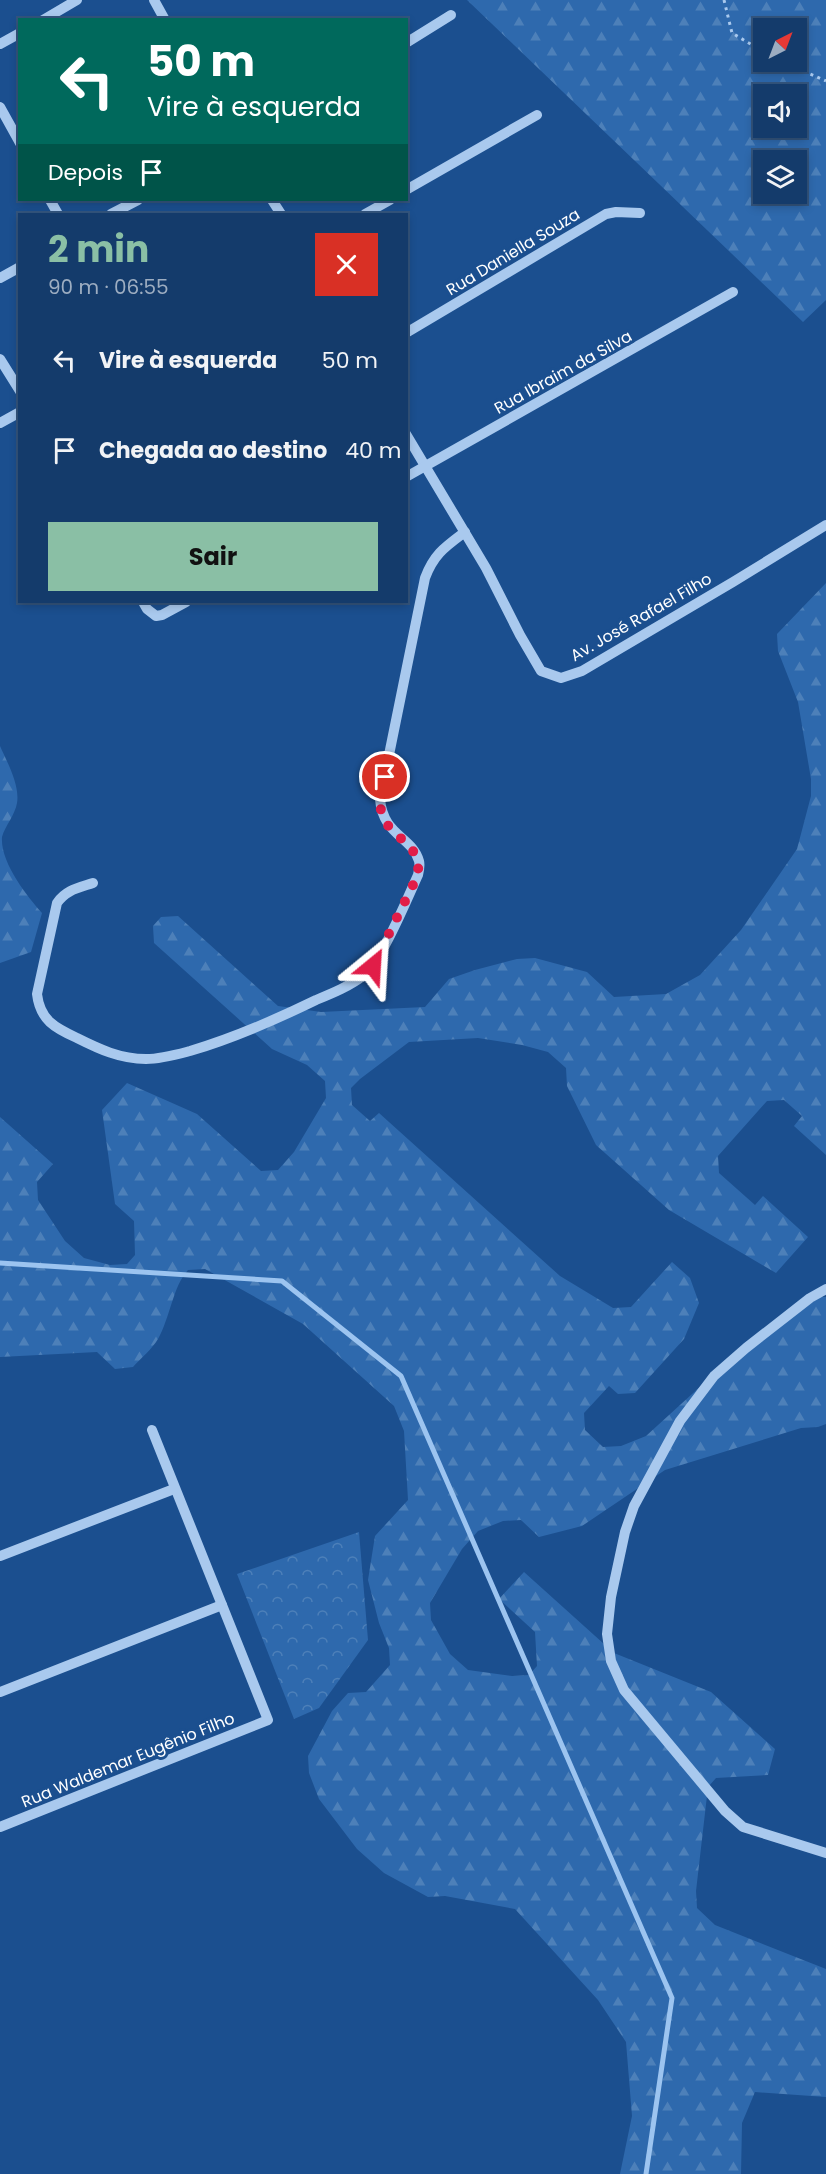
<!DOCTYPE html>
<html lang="pt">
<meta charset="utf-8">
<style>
:root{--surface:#143b6b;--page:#1d4271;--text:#f1f3f6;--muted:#9dadc1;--line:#33557e;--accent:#8abfa5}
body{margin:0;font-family:Poppins,sans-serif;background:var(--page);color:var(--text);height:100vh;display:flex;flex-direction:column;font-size:22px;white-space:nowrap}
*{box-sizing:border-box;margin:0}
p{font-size:20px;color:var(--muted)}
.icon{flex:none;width:33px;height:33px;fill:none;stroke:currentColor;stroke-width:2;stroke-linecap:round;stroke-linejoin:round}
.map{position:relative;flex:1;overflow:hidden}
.drawer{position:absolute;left:18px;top:213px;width:390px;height:390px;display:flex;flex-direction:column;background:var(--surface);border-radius:0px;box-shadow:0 3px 9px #0003,0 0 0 2px var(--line)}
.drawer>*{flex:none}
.guide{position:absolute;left:18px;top:18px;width:390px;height:183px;border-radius:0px;box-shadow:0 3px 9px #0003,0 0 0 2px var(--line);background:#00695c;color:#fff;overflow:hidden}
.needle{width:39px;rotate:42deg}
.controls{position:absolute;left:753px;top:18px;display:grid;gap:12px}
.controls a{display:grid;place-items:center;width:54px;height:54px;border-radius:0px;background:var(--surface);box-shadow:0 3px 9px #0003,0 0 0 2px var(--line);font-size:30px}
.pin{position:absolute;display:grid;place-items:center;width:51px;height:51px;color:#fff;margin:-26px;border:3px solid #fff;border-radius:50%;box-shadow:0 2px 6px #0007}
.me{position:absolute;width:66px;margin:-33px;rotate:27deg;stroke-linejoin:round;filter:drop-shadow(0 0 4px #0008)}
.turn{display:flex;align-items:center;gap:21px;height:126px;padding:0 30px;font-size:27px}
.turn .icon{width:78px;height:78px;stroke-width:2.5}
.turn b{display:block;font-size:42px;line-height:51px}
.then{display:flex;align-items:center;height:57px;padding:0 30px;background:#0003;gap:12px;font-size:22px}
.round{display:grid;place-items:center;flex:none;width:63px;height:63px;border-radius:0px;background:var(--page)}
.overview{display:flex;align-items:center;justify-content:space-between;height:102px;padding:0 30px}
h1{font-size:36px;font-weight:700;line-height:45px;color:var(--accent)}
.primary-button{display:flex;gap:12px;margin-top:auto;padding:12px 30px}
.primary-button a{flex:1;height:69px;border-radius:0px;background:var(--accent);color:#111;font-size:24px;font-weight:700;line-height:69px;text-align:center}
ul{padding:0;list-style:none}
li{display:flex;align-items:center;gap:18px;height:90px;padding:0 30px}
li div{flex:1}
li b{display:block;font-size:22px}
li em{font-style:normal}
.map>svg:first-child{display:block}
</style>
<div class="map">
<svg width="826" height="2174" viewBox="0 0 826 2174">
<defs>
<pattern id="forest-firs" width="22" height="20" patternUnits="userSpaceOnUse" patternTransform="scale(1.5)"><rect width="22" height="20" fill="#2e69ad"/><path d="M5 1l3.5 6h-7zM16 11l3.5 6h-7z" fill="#4d80b9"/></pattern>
<pattern id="park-crowns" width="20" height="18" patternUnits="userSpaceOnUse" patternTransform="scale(1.5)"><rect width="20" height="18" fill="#2e69ad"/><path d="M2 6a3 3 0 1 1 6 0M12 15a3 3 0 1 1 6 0" fill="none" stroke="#4d80b9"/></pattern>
</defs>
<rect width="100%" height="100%" fill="#1b4f8f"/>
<g fill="url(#forest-firs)" fill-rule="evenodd">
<path d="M467 0H826V300L803 322ZM764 28H796V62H764ZM764 94H796V128H764ZM764 160H796V194H764Z"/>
<path d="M826 583V1155L794 1126 802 1116 784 1100 767 1101 718 1156 719 1173 755 1205 763 1196 808 1237 776 1273 669 1210 596 1145 567 1086 566 1068 548 1052 522 1045 478 1038 409 1042 360 1079 351 1088 352 1105 370 1121 379 1113 560 1276 613 1308 631 1307 672 1262 690 1278 699 1303 684 1339 635 1393 618 1394 609 1386 584 1413 585 1430 603 1447 621 1446 646 1436 737 1353 820 1297H826V1424L818 1427 801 1428 665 1470 582 1526 539 1537 521 1520 503 1521 478 1531 462 1549 430 1603 431 1620 450 1654 468 1670 512 1676 529 1675 537 1666 535 1632 499 1599 524 1572 614 1653 711 1692 775 1749 768 1775 716 1778 708 1787 696 1891 697 1908 715 1925 826 1969V2097L755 2092 742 2123 741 2174H620L632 2116 626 2042 598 2000 515 1909 445 1896 428 1897 384 1873 357 1849 319 1799 309 1773 308 1756 332 1711 348 1693 366 1692 390 1665 389 1648 379 1623 368 1580 375 1536 408 1500 404 1431 394 1406 303 1324 205 1269 188 1270C173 1286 170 1318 158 1339 152 1349 141 1358 133 1367L115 1369 97 1352 0 1357V1117L53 1164 37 1182 38 1200 65 1241 84 1258 110 1265 127 1264 135 1255 134 1221 115 1204 102 1110 127 1083 197 1114 261 1171 278 1170 294 1152 326 1098 325 1081 307 1065 272 1049 154 943 153 926 161 917 178 916 278 1006 321 1012 425 1007 449 979 475 970 517 959 535 958 587 972 614 997 666 994 700 975 741 930 797 849 811 796V779L798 702 778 651 777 634Z"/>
<path d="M0 746C7 762 20 785 17 803 15 815 5 826 2 837 0 862 27 896 42 913L31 952 0 963Z"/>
</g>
<polygon fill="url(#park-crowns)" points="359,1532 368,1640 319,1708 294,1719 237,1574"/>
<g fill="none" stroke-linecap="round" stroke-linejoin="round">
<polyline stroke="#9cc4f0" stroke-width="5" points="0,1263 282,1281 401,1376 672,1998 646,2174"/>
<g stroke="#a9c9ee" stroke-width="3" stroke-dasharray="3 4.5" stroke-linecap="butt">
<polyline points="724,0 732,33 764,52"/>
<polyline points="783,62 826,81"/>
</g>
<g stroke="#a9c9ee" stroke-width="10">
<polyline points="154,0 165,20"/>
<polyline points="43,20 77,0"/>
<polyline points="406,43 451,15"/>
<polyline points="0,44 20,33"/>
<polyline points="0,107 20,143"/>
<polyline points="406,190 537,115"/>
<polyline points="50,200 58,214"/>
<polyline points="272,200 281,214"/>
<polyline points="111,214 138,200"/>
<polyline points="365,214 390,200"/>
<polyline points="0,278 20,267"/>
<polyline points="406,333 606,214 616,212 640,213"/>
<polyline points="0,359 20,391"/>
<polyline points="0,423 20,412"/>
<polyline points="406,434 486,568 520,635 541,671 561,678 582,671 733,582 826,525"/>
<polyline points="406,477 733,292"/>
<polyline points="143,602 147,609 156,616 162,615 186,602"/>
<path d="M93 883C78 888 66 890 57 903L37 994C40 1020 55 1028 77 1038 99 1049 120 1059 146 1059 161 1059 175 1055 190 1051 234 1038 275 1020 316 1000 333 993 350 986 364 975 382 960 407 899 418 875 419 871 420 865 419 861 412 836 383 836 380 799L425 578C434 554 445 547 465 532"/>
<polyline points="826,1289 810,1298 746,1348 714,1376 680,1421 634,1506 625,1532 611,1597 607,1634 611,1661 624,1690 725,1811 743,1827 826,1853"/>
<polyline points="0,1556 174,1489"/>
<polyline points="0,1692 222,1605"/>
<polyline points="0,1827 268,1720 152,1430"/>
</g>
</g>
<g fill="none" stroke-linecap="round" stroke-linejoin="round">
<path stroke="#e11d48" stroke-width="10" stroke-dasharray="0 18" d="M373 966 418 875C421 840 391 841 382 814 378 802 382 788 385 777"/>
</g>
<g text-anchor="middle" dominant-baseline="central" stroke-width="6" stroke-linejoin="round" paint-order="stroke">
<g font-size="16" fill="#fff" stroke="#1b4f8f">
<text transform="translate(513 252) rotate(-31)">Rua Daniella Souza</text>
<text transform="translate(563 372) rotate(-29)">Rua Ibraim da Silva</text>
<text transform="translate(641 617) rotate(-30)">Av. José Rafael Filho</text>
<text transform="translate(128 1760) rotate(-22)">Rua Waldemar Eugênio Filho</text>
</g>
</g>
</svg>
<div class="controls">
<a><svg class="needle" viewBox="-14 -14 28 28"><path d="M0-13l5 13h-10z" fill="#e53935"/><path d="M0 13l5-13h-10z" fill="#9dadc1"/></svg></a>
<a><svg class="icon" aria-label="sound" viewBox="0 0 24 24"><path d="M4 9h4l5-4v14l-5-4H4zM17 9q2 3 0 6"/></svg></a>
<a><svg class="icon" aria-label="layers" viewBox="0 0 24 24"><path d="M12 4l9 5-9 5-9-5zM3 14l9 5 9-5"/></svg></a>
</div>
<div class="pin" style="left:385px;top:777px;background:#d93025"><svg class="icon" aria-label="arrive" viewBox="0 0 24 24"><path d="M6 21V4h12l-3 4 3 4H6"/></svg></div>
<svg class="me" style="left:373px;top:966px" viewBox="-20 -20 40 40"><path d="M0-17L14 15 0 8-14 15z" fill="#e11d48" stroke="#fff" stroke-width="4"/></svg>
<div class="guide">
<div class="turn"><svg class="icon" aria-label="left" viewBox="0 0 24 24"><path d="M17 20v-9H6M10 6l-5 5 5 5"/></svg><div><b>50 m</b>Vire à esquerda</div></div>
<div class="then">Depois<svg class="icon" aria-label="arrive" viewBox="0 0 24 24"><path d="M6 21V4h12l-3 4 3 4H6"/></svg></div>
</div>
<section class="drawer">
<div class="overview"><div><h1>2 min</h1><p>90 m · 06:55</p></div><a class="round" style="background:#d93025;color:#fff"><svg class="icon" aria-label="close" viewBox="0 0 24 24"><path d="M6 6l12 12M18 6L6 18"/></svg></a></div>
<ul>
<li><svg class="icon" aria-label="left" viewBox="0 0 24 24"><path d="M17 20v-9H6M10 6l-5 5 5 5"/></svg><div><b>Vire à esquerda</b></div><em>50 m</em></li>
<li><svg class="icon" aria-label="arrive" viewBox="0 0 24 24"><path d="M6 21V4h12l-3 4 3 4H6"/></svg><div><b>Chegada ao destino</b></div><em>40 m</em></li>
</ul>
<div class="primary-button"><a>Sair</a></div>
</section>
</div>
